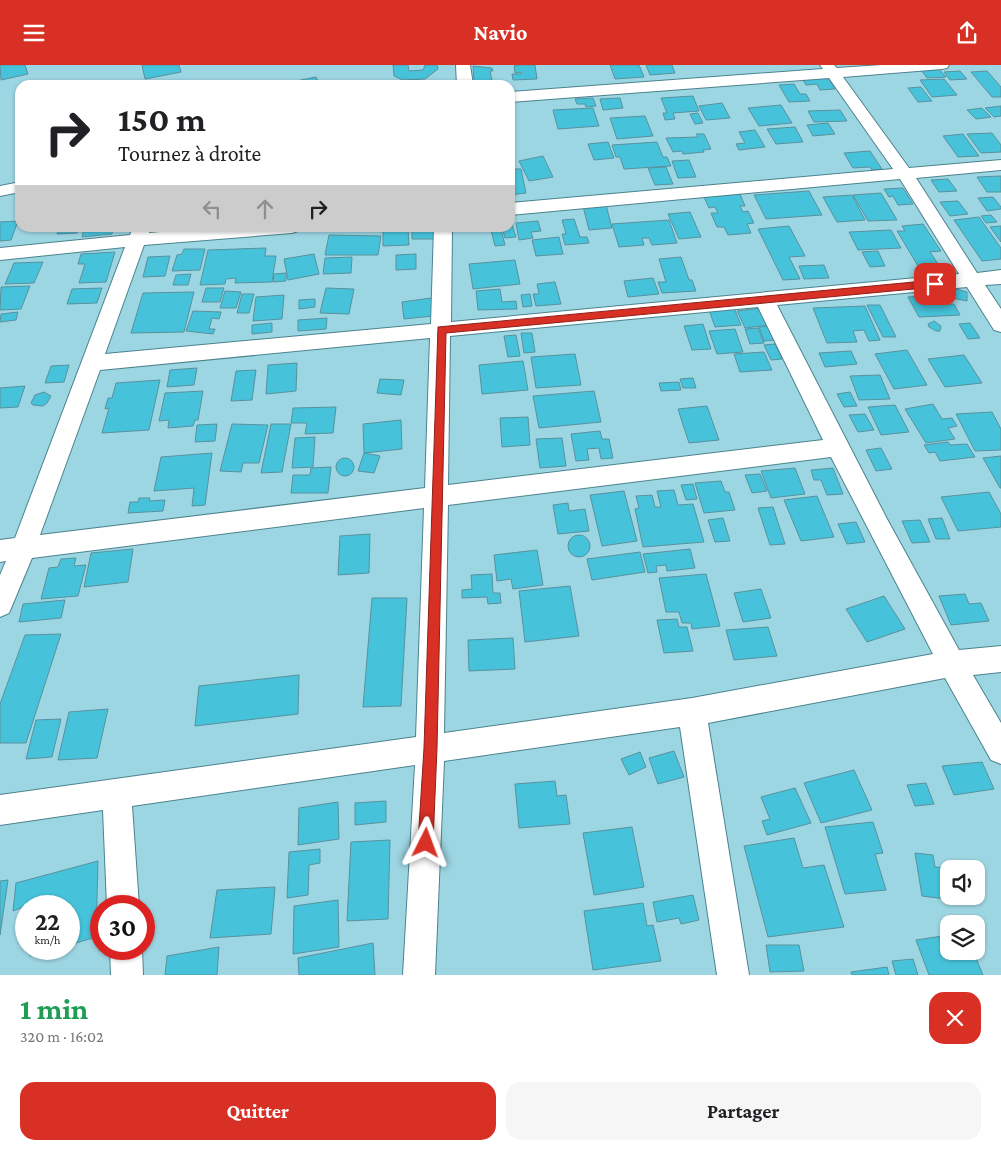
<!DOCTYPE html>
<html lang="fr">
<meta charset="utf-8">
<style>
:root{--surface:#fff;--page:#f6f6f6;--text:#202124;--muted:#757577;--accent:#d93025}
body{margin:0;font-family:"Crimson Pro",serif;background:var(--page);color:var(--text);height:100vh;display:flex;flex-direction:column;font-size:19px;white-space:nowrap}
*{box-sizing:border-box;margin:0}
p{font-size:16px;color:var(--muted)}
.icon{flex:none;width:28px;height:28px;fill:none;stroke:currentColor;stroke-width:2;stroke-linecap:round;stroke-linejoin:round}
.map{position:relative;height:910px;overflow:hidden}
.details{display:flex;flex-direction:column;background:var(--surface);flex:1}
.details>*{flex:none}
.banner{position:absolute;left:15px;top:15px;width:500px;height:152px;border-radius:15px;box-shadow:0 1px 4px #0004;background:#fff;color:var(--text);overflow:hidden}
.fabs{position:absolute;left:940px;top:795px;display:grid;gap:10px}
.fabs a{display:grid;place-items:center;width:45px;height:45px;border-radius:10px;background:var(--surface);box-shadow:0 1px 4px #0004;font-size:25px}
.speed{position:absolute;left:15px;top:830px;display:flex;gap:10px;font-size:25px;font-weight:700;text-align:center}
.speed>*{display:grid;place-content:center;width:65px;height:65px;border-radius:50%;background:var(--surface);box-shadow:0 1px 4px #0004;line-height:1}
.speed small{font-size:12px;font-weight:400}
.speed .limit{border:8px solid #d22;background:#fff;color:#111}
.pin{position:absolute;display:grid;place-items:center;width:42px;height:42px;color:#fff;margin:-21px;border-radius:10px;box-shadow:0 2px 8px #0006}
.me{position:absolute;width:55px;margin:-28px;rotate:3deg;stroke-linejoin:round;filter:drop-shadow(0 0 4px #0008)}
.turn{display:flex;align-items:center;gap:18px;height:105px;padding:0 20px;font-size:22px}
.turn .icon{width:65px;height:65px;stroke-width:2.5}
.turn b{display:block;font-size:35px;line-height:42px}
.lanes{display:flex;align-items:center;height:48px;padding:0 20px;background:#0003;justify-content:center;gap:25px;direction:ltr}
.lanes .off{opacity:.35}
.round{display:grid;place-items:center;flex:none;width:52px;height:52px;border-radius:15px;background:var(--page)}
.overview{display:flex;align-items:center;justify-content:space-between;height:85px;padding:0 20px}
h1{font-size:30px;font-weight:700;line-height:38px;color:#1e9e55}
.action{display:flex;gap:10px;margin-top:auto;padding:10px 20px}
.action a{flex:1;height:58px;border-radius:15px;background:var(--accent);color:#fff;font-size:20px;font-weight:700;line-height:58px;text-align:center}
.action a+a{background:var(--page);color:var(--text)}
header{display:flex;justify-content:space-between;align-items:center;height:65px;padding:0 20px;background:var(--accent);color:#fff;font-size:22px;font-weight:700}
.map>svg:first-child{display:block}
</style>
<header><svg class="icon" aria-label="menu" viewBox="0 0 24 24"><path d="M4 6h16M4 12h16M4 18h16"/></svg>Navio<svg class="icon" aria-label="share" viewBox="0 0 24 24"><path d="M12 15V3M7 8l5-5 5 5M5 13v7h14v-7"/></svg></header>
<div class="map">
<svg width="1001" height="910" viewBox="0 0 1001 910">
<rect width="100%" height="100%" fill="#9dd6e3"/>
<g fill="#46c3db" stroke="#59919d">
<polygon points="0,0 25,0 28,9 1,15"/>
<polygon points="142,0 179,0 181,7 145,14"/>
<polygon points="393,0 408,0 409,6 423,5 425,0 437,0 438,4 425,14 403,15 394,11"/>
<polygon points="519,0 535,0 537,14 513,15 512,9 521,9 521,7 515,8 514,1"/>
<polygon points="610,0 639,0 644,12 615,14"/>
<polygon points="646,0 672,0 675,8 650,10"/>
<polygon points="473,1 492,3 493,6 490,6 493,20 479,20 474,17"/>
<polygon points="939,4 946,12 927,13 921,5"/>
<polygon points="960,6 967,14 950,15 944,7"/>
<polygon points="987,6 1001,22 1001,32 992,32 971,7"/>
<polygon points="316,12 320,20 276,20"/>
<polygon points="801,12 828,13 835,24 820,25 817,19 806,20"/>
<polygon points="944,14 957,30 932,32 920,15"/>
<polygon points="794,19 800,29 806,29 810,36 789,37 779,20"/>
<polygon points="921,22 932,36 918,37 908,23"/>
<polygon points="693,31 699,46 673,48 675,54 665,55 663,48 667,48 661,33"/>
<polygon points="593,33 596,41 586,42 585,39 577,39 575,34"/>
<polygon points="620,33 623,43 603,45 600,34"/>
<polygon points="722,38 730,53 706,55 699,41"/>
<polygon points="781,40 792,58 759,61 748,43"/>
<polygon points="1001,41 1001,51 994,52 985,43"/>
<polygon points="593,43 599,61 558,64 553,45"/>
<polygon points="982,43 991,52 976,54 967,45"/>
<polygon points="840,45 847,56 814,57 808,46"/>
<polygon points="698,48 703,58 695,59 690,49"/>
<polygon points="645,51 653,71 617,74 610,53"/>
<polygon points="828,58 835,69 813,71 807,60"/>
<polygon points="795,62 803,77 776,79 767,64"/>
<polygon points="755,65 765,82 739,85 736,79 745,78 739,67"/>
<polygon points="992,68 1001,80 1001,87 981,88 967,69"/>
<polygon points="696,69 704,69 711,84 703,85 704,87 683,89 682,86 673,87 666,73 698,72"/>
<polygon points="963,69 979,91 958,92 943,71"/>
<polygon points="608,77 614,93 594,95 588,79"/>
<polygon points="657,77 663,92 667,92 671,101 624,104 620,92 616,92 612,80"/>
<polygon points="870,86 882,104 872,105 870,102 853,103 844,88"/>
<polygon points="543,91 553,112 529,116 519,96"/>
<polygon points="689,95 696,112 678,113 672,96"/>
<polygon points="666,102 673,119 655,120 648,103"/>
<polygon points="510,104 521,104 526,128 510,130"/>
<polygon points="1001,111 1001,127 987,127 977,112"/>
<polygon points="948,114 957,126 939,127 931,115"/>
<polygon points="903,123 913,139 898,140 893,131 889,132 884,124"/>
<polygon points="809,126 822,150 766,154 754,130"/>
<polygon points="881,128 897,155 868,156 853,130"/>
<polygon points="740,129 745,141 740,141 743,147 748,146 754,158 747,159 751,168 728,170 724,162 717,162 711,148 718,148 715,142 709,143 704,132"/>
<polygon points="852,130 865,155 837,157 823,132"/>
<polygon points="993,132 1001,142 1001,144 987,146 978,133"/>
<polygon points="958,136 968,149 950,151 940,137"/>
<polygon points="606,140 612,163 589,165 583,141"/>
<polygon points="690,147 701,172 679,174 668,149"/>
<polygon points="991,150 997,157 986,158 981,151"/>
<polygon points="979,152 1001,183 1001,194 982,196 954,155"/>
<polygon points="574,154 580,172 587,172 589,178 565,180 562,169 566,169 562,155"/>
<polygon points="669,155 677,178 652,180 649,173 642,173 644,180 619,182 612,159"/>
<polygon points="18,156 11,175 0,176 0,157"/>
<polygon points="538,156 541,166 531,167 533,173 519,175 516,158"/>
<polygon points="510,159 512,159 516,172 505,173 502,162 510,162"/>
<polygon points="923,159 941,186 930,187 938,199 918,201 897,166 905,166 902,161"/>
<polygon points="789,161 805,191 789,192 800,214 783,215 758,164"/>
<polygon points="1001,161 1001,177 990,162"/>
<polygon points="60,162 80,162 77,168 57,169"/>
<polygon points="113,162 112,169 82,172 84,163"/>
<polygon points="408,164 409,180 383,181 383,166"/>
<polygon points="437,164 437,174 412,174 412,165"/>
<polygon points="501,164 505,180 495,181 491,165"/>
<polygon points="891,165 901,183 858,185 849,167"/>
<polygon points="329,170 381,171 378,190 325,190"/>
<polygon points="559,172 563,189 536,191 532,175"/>
<polygon points="266,183 265,191 276,191 272,217 235,218 236,213 226,214 225,219 200,220 208,185"/>
<polygon points="184,184 205,184 200,205 172,206 177,190 182,189"/>
<polygon points="878,186 885,201 870,202 862,187"/>
<polygon points="115,187 106,217 79,218 85,199 78,199 81,189"/>
<polygon points="314,189 319,209 288,215 284,194"/>
<polygon points="416,189 416,204 396,205 396,190"/>
<polygon points="170,191 165,211 143,212 148,192"/>
<polygon points="352,192 351,208 323,209 325,193"/>
<polygon points="681,192 689,215 692,215 696,226 662,228 658,217 666,217 659,194"/>
<polygon points="515,195 520,219 473,224 469,199"/>
<polygon points="43,197 34,218 5,219 14,198"/>
<polygon points="824,200 829,213 804,214 799,201"/>
<polygon points="286,208 286,216 273,217 274,209"/>
<polygon points="191,209 188,220 173,220 176,210"/>
<polygon points="653,213 659,229 628,232 624,216"/>
<polygon points="555,217 561,239 536,241 533,229 539,229 537,219"/>
<polygon points="30,221 21,244 0,245 1,222"/>
<polygon points="948,222 967,227 967,236 947,232"/>
<polygon points="102,223 97,238 67,239 72,224"/>
<polygon points="206,223 224,223 220,237 202,237"/>
<polygon points="326,223 354,224 349,249 320,248"/>
<polygon points="500,224 502,237 516,236 517,244 478,245 476,226"/>
<polygon points="225,226 241,227 236,243 220,243"/>
<polygon points="194,227 184,267 131,268 143,228"/>
<polygon points="242,229 254,229 249,248 237,248"/>
<polygon points="530,229 532,241 523,242 521,230"/>
<polygon points="284,230 282,254 253,256 256,232"/>
<polygon points="938,230 944,239 954,239 960,250 919,252 908,232"/>
<polygon points="431,233 433,251 404,254 402,237"/>
<polygon points="315,234 315,242 299,244 299,235"/>
<polygon points="867,240 880,240 896,272 883,272"/>
<polygon points="865,241 880,275 869,276 864,265 853,266 857,277 827,278 813,243"/>
<polygon points="734,243 741,260 715,262 709,245"/>
<polygon points="763,243 771,260 745,263 737,246"/>
<polygon points="193,246 221,247 219,254 212,253 209,264 215,264 213,269 186,266"/>
<polygon points="18,247 16,255 0,257 1,249"/>
<polygon points="327,253 326,264 298,266 298,255"/>
<polygon points="934,256 941,261 940,266 936,266 929,262 928,259"/>
<polygon points="272,258 272,267 252,269 252,260"/>
<polygon points="970,258 980,273 968,274 959,259"/>
<polygon points="703,259 711,284 692,285 684,261"/>
<polygon points="770,261 776,275 764,276 759,262"/>
<polygon points="758,263 764,278 750,279 745,264"/>
<polygon points="735,264 743,287 717,289 709,266"/>
<polygon points="521,268 532,268 535,287 524,288"/>
<polygon points="516,270 520,291 508,292 504,271"/>
<polygon points="775,279 782,294 771,295 764,280"/>
<polygon points="907,285 927,320 894,324 875,289"/>
<polygon points="851,286 857,299 825,302 819,288"/>
<polygon points="764,287 772,305 740,307 734,289"/>
<polygon points="575,289 581,320 536,323 531,292"/>
<polygon points="964,290 982,318 945,322 928,294"/>
<polygon points="523,296 528,325 482,329 479,300"/>
<polygon points="297,298 296,326 266,329 268,300"/>
<polygon points="69,300 64,317 45,318 51,301"/>
<polygon points="197,303 194,320 167,322 170,305"/>
<polygon points="256,305 252,335 231,336 236,306"/>
<polygon points="880,310 890,334 859,335 850,311"/>
<polygon points="693,313 696,323 683,323 680,314"/>
<polygon points="380,314 404,315 401,330 377,328"/>
<polygon points="160,315 149,365 102,368 109,343 105,344 108,333 112,333 116,318"/>
<polygon points="679,317 681,325 661,326 659,318"/>
<polygon points="25,321 18,342 0,343 0,323"/>
<polygon points="203,326 198,355 195,355 193,361 168,363 169,355 159,356 165,328"/>
<polygon points="594,326 601,357 539,363 533,331"/>
<polygon points="44,327 51,331 47,338 43,341 33,340 31,338 35,330"/>
<polygon points="850,327 857,341 844,342 837,329"/>
<polygon points="933,339 942,354 952,353 957,361 948,363 955,374 926,378 905,344"/>
<polygon points="895,340 909,367 881,370 868,342"/>
<polygon points="707,341 719,375 689,378 678,344"/>
<polygon points="336,342 333,368 305,369 307,358 291,358 293,343"/>
<polygon points="992,347 1001,364 1001,385 975,386 956,349"/>
<polygon points="865,349 874,365 858,367 849,350"/>
<polygon points="528,352 530,380 502,382 500,353"/>
<polygon points="401,355 402,384 364,388 363,359"/>
<polygon points="217,359 215,376 195,377 197,360"/>
<polygon points="232,359 268,360 259,398 243,398 241,407 220,406"/>
<polygon points="271,359 291,359 282,407 261,408"/>
<polygon points="600,366 602,374 609,374 613,393 601,394 599,383 587,384 589,395 576,396 571,369"/>
<polygon points="315,372 313,402 292,403 295,373"/>
<polygon points="562,373 566,401 540,403 536,374"/>
<polygon points="948,377 950,380 967,379 975,392 940,396 935,387 929,388 924,380"/>
<polygon points="881,383 892,404 876,406 866,385"/>
<polygon points="212,388 205,440 192,441 194,423 154,426 161,392"/>
<polygon points="364,388 380,391 374,408 358,406"/>
<polygon points="1001,391 1001,423 1000,423 983,393"/>
<circle cx="345" cy="402" r="9"/>
<polygon points="331,402 328,428 291,428 293,410 310,410 311,403"/>
<polygon points="795,403 805,429 771,433 761,406"/>
<polygon points="833,403 843,429 827,430 821,415 814,415 811,405"/>
<polygon points="760,409 767,426 752,428 745,410"/>
<polygon points="721,416 725,427 729,427 735,445 704,448 695,418"/>
<polygon points="693,419 697,434 686,435 681,420"/>
<polygon points="674,425 678,440 693,439 704,477 643,482 635,444 639,443 636,431 652,430 655,442 661,442 657,426"/>
<polygon points="624,426 637,476 602,481 590,430"/>
<polygon points="989,427 1001,449 1001,462 958,466 941,432"/>
<polygon points="817,431 834,472 801,476 784,435"/>
<polygon points="139,433 150,433 149,436 165,435 163,446 128,448 130,437 138,437"/>
<polygon points="568,438 569,446 585,444 589,466 558,469 553,440"/>
<polygon points="773,442 785,479 770,480 758,443"/>
<polygon points="723,453 730,476 715,477 708,455"/>
<polygon points="942,453 950,474 936,474 928,454"/>
<polygon points="920,455 930,477 912,478 902,456"/>
<polygon points="856,457 865,477 847,479 838,459"/>
<polygon points="370,469 369,508 338,510 340,471"/>
<circle cx="579" cy="481" r="11"/>
<polygon points="133,484 128,517 84,522 91,488"/>
<polygon points="690,484 695,503 667,506 666,500 656,501 657,507 648,508 643,489"/>
<polygon points="537,485 543,520 513,524 511,514 497,516 494,490"/>
<polygon points="640,487 645,507 592,515 587,494"/>
<polygon points="76,493 74,501 86,500 78,531 41,534 49,503 58,502 61,494"/>
<polygon points="492,509 493,528 500,528 501,538 488,539 487,532 462,533 462,525 472,524 471,510"/>
<polygon points="706,509 720,561 692,564 691,558 682,558 679,547 666,547 659,513"/>
<polygon points="570,521 579,571 525,577 519,526"/>
<polygon points="761,524 771,553 743,557 734,528"/>
<polygon points="965,529 969,539 981,538 989,556 951,560 939,531"/>
<polygon points="884,531 905,564 867,577 846,544"/>
<polygon points="372,533 407,533 401,641 363,642"/>
<polygon points="65,535 61,553 19,557 23,539"/>
<polygon points="677,554 679,562 687,562 693,586 664,588 657,555"/>
<polygon points="768,562 777,591 734,595 726,565"/>
<polygon points="61,569 26,678 0,678 0,639 25,570"/>
<polygon points="513,573 515,604 469,606 468,575"/>
<polygon points="299,610 298,649 195,661 199,621"/>
<polygon points="108,644 97,693 58,695 69,647"/>
<polygon points="61,654 52,692 26,694 36,655"/>
<polygon points="674,686 684,712 658,719 649,693"/>
<polygon points="640,687 646,702 629,710 621,694"/>
<polygon points="982,697 994,724 954,730 942,701"/>
<polygon points="854,705 872,745 821,758 804,718"/>
<polygon points="555,716 557,731 566,730 570,759 519,763 515,719"/>
<polygon points="926,718 934,739 915,741 907,720"/>
<polygon points="795,723 811,758 767,770 762,756 770,754 761,732"/>
<polygon points="386,736 386,757 355,760 355,738"/>
<polygon points="338,737 339,774 298,780 299,743"/>
<polygon points="873,757 883,788 875,789 886,825 845,829 825,762"/>
<polygon points="632,762 644,822 594,830 583,768"/>
<polygon points="794,773 803,803 824,800 844,862 768,872 744,781"/>
<polygon points="390,775 388,854 347,856 351,777"/>
<polygon points="320,784 320,798 309,800 308,830 287,833 289,787"/>
<polygon points="915,788 933,790 935,802 947,803 949,831 953,831 953,835 922,831"/>
<polygon points="98,796 96,872 69,880 69,841 26,841 13,846 16,818"/>
<polygon points="8,815 0,870 0,816"/>
<polygon points="275,822 271,869 210,873 217,825"/>
<polygon points="693,830 699,855 681,859 679,853 657,857 653,837"/>
<polygon points="338,835 339,882 293,889 294,841"/>
<polygon points="643,838 647,861 653,860 661,896 593,905 584,846"/>
<polygon points="949,870 949,886 973,886 983,910 929,910 916,875"/>
<polygon points="373,878 375,910 299,910 298,893"/>
<polygon points="766,880 799,880 804,906 770,907"/>
<polygon points="219,882 217,910 165,910 167,891"/>
<polygon points="30,884 54,884 30,891"/>
<polygon points="913,894 918,910 896,910 892,896"/>
<polygon points="887,902 889,910 852,910 851,907"/>
</g>
<g fill="none" stroke-linecap="round" stroke-linejoin="round">
<defs>
<g id="street">
<polygon points="456,0 470,0 473,20 457,20"/>
<path d="M820 0H834L837 3 882 0H949L947 3 942 4 843 12 909 103 1001 95V105L916 113 977 208 1001 205V219L985 220 1001 244V267L994 265 967 222 777 240 887 454 959 585 1001 581V607L973 610 1001 658V699L991 695 945 613 708 658 749 910H717L680 662 444 696 435 910H403L415 700 132 741 139 841H107L103 745 0 760V730L416 672 424 443 32 493 9 548 0 552V510L6 496 0 497V475L15 473 125 182 0 195V183L130 170 133 162H151L149 168 215 162H301L298 166 292 168 144 180 105 289 431 259 434 162H452L451 257 959 209 900 114 510 150V138L893 104 829 13 510 37V27L823 4ZM758 242 823 375 448 420 450 271ZM430 273 425 423 40 470 100 305ZM831 392 933 589 692 633 444 668 448 440Z"/>
<polygon points="20,117 20,127 0,131 0,121"/>
<polygon points="110,884 142,884 143,910 111,910"/>
</g>
</defs>
<use href="#street" stroke="#4b838e" stroke-width="2"/>
<use href="#street" fill="#fff" fill-rule="evenodd"/>
</g>
<polygon fill="#d93025" stroke="#8d1f18" points="935,215 939,219 935,222 446,268 437,683 433,778 431,783 426,785 421,783 418,778 424,683 438,262"/>
</svg>
<div class="fabs">
<a><svg class="icon" aria-label="sound" viewBox="0 0 24 24"><path d="M4 9h4l5-4v14l-5-4H4zM17 9q2 3 0 6"/></svg></a>
<a><svg class="icon" aria-label="layers" viewBox="0 0 24 24"><path d="M12 4l9 5-9 5-9-5zM3 14l9 5 9-5"/></svg></a>
</div>
<div class="speed"><div>22<small>km/h</small></div><div class="limit">30</div></div>
<div class="pin" style="left:935px;top:219px;background:#d93025"><svg class="icon" aria-label="arrive" viewBox="0 0 24 24"><path d="M6 21V4h12l-3 4 3 4H6"/></svg></div>
<svg class="me" style="left:426px;top:778px" viewBox="-20 -20 40 40"><path d="M0-17L14 15 0 8-14 15z" fill="#d93025" stroke="#fff" stroke-width="4"/></svg>
<div class="banner">
<div class="turn"><svg class="icon" aria-label="right" viewBox="0 0 24 24"><path d="M7 20v-9h11M14 6l5 5-5 5"/></svg><div><b>150 m</b>Tournez à droite</div></div>
<div class="lanes"><svg class="icon off" aria-label="left" viewBox="0 0 24 24"><path d="M17 20v-9H6M10 6l-5 5 5 5"/></svg><svg class="icon off" aria-label="ahead" viewBox="0 0 24 24"><path d="M12 20V5M6 11l6-6 6 6"/></svg><svg class="icon" aria-label="right" viewBox="0 0 24 24"><path d="M7 20v-9h11M14 6l5 5-5 5"/></svg></div>
</div>
</div>
<section class="details">
<div class="overview"><div><h1>1 min</h1><p>320 m · 16:02</p></div><a class="round" style="background:#d93025;color:#fff"><svg class="icon" aria-label="close" viewBox="0 0 24 24"><path d="M6 6l12 12M18 6L6 18"/></svg></a></div>
<div class="action"><a>Quitter</a><a>Partager</a></div>
</section>
